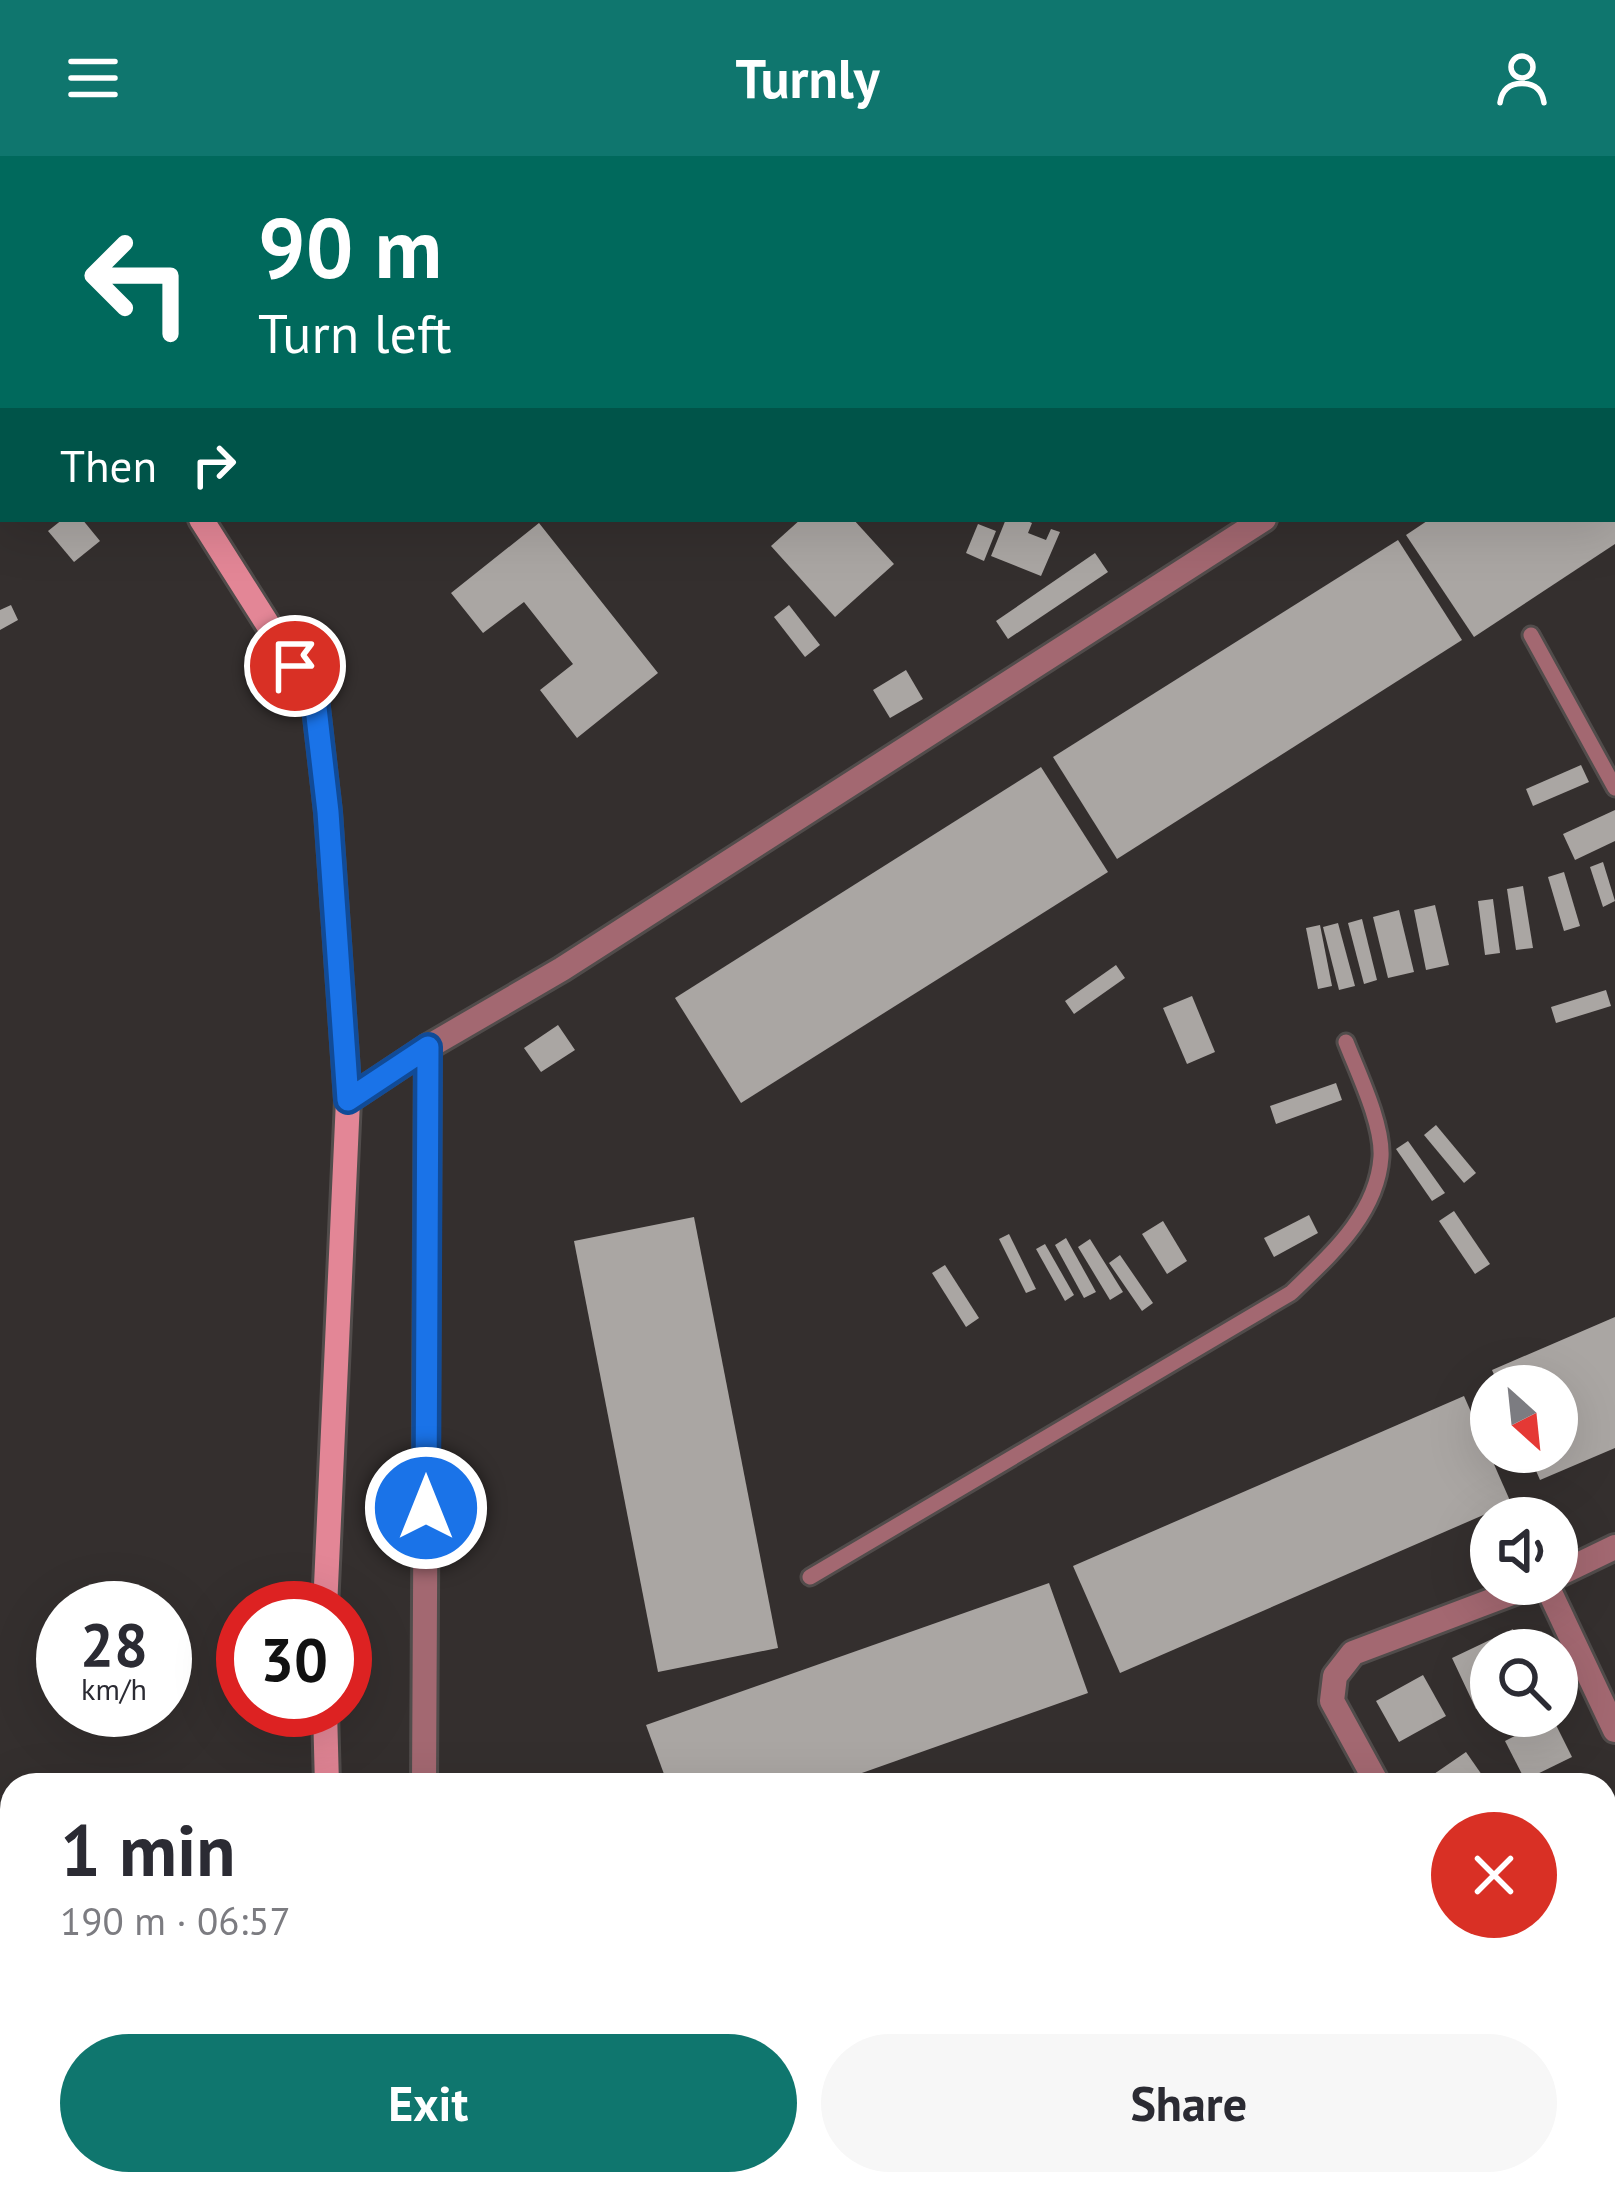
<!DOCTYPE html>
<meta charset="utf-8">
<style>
:root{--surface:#fff;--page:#f7f7f7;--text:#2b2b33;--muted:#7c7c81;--accent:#0f766e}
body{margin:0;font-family:"PT Sans",sans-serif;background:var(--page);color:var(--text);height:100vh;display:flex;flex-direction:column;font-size:45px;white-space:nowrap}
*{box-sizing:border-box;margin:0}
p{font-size:39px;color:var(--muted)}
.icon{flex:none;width:66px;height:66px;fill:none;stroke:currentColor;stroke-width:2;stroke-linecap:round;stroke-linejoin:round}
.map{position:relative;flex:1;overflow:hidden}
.sheet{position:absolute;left:0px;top:1617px;width:1617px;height:423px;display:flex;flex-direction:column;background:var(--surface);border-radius:36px 36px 0 0;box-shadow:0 12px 48px #0002}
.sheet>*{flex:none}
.hud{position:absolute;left:0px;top:0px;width:1617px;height:366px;box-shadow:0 12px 48px #0002;background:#00695c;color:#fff;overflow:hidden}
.needle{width:78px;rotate:153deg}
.buttons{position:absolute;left:1470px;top:1209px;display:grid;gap:24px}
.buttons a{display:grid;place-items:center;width:108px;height:108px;border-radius:50%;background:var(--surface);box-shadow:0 12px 48px #0002;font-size:60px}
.speed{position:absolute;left:36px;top:1425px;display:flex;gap:24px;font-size:60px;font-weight:700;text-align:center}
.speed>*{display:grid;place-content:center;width:156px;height:156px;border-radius:50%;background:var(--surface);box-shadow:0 12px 48px #0002;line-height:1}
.speed small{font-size:30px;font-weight:400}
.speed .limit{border:18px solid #d22;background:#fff;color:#111}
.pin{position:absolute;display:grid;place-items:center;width:102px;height:102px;color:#fff;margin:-51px;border:6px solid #fff;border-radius:50%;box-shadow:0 3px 12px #0007}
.me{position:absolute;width:132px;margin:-66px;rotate:0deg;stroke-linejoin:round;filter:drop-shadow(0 0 9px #0008)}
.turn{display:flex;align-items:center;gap:42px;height:252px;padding:0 60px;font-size:54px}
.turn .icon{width:156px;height:156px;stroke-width:2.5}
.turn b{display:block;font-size:84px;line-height:102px}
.then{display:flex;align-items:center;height:114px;padding:0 60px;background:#0003;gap:24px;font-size:45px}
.round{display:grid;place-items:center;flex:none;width:126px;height:126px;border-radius:63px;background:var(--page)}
.overview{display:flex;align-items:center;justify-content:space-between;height:204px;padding:0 60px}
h1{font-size:72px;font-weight:700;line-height:90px}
.cta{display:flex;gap:24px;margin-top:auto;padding:24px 60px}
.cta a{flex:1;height:138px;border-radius:72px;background:var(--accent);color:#fff;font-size:48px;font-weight:700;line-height:138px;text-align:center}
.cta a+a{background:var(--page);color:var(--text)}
header{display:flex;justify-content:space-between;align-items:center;height:156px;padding:0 60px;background:var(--accent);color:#fff;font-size:54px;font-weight:700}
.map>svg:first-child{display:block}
</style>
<header><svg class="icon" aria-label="menu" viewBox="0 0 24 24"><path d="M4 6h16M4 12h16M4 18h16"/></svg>Turnly<svg class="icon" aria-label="person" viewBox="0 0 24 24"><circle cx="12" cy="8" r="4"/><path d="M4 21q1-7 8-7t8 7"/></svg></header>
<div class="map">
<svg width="1615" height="2039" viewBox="0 0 1615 2039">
<rect width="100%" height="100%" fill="#342f2e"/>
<g fill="#aaa6a3">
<polygon points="63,363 82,363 100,385 74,406 48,375"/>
<polygon points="801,363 853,363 894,408 835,461 771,390"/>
<polygon points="1006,363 1022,363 1032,367 1028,377 1046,384 1051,373 1060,376 1041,420 991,400"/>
<polygon points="1430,363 1615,363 1615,388 1474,481 1406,379"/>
<polygon points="539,367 658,517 577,582 540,534 573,508 524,446 483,477 451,437"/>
<polygon points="978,368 996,375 984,405 966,397"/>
<polygon points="1398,384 1462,484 1117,703 1053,601"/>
<polygon points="1095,397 1108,416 1008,483 996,465"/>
<polygon points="11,449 18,464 0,474 0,454"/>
<polygon points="789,449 820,489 805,501 774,461"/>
<polygon points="906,514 923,543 890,562 873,534"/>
<polygon points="1581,609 1589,626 1533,650 1526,633"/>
<polygon points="1041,611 1108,716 741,947 675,842"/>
<polygon points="1615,654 1615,685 1575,704 1563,678"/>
<polygon points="1603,706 1615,745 1603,751 1590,711"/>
<polygon points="1564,716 1580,770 1564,775 1548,721"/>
<polygon points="1523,730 1533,792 1516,794 1507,733"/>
<polygon points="1493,743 1500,797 1485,799 1478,745"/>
<polygon points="1435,749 1449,809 1426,814 1414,754"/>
<polygon points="1399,754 1414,816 1388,822 1373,761"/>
<polygon points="1362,763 1377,824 1364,828 1348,767"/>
<polygon points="1338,767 1355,830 1339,834 1323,771"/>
<polygon points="1320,769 1332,830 1318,833 1306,772"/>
<polygon points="1116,809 1125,822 1074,858 1065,845"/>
<polygon points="1606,834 1611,850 1556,867 1551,851"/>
<polygon points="1192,840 1215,896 1187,908 1163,852"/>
<polygon points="558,869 575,894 541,916 524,892"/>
<polygon points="1336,927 1342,944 1276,968 1270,950"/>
<polygon points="1436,969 1476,1017 1464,1027 1424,979"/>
<polygon points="1408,985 1445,1037 1432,1045 1396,993"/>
<polygon points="1454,1055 1490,1108 1475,1118 1439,1065"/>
<polygon points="1309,1059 1318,1077 1274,1101 1264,1082"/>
<polygon points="694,1061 778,1492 658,1516 574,1085"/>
<polygon points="1163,1065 1187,1105 1167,1118 1142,1078"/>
<polygon points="1009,1078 1036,1133 1026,1137 999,1083"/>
<polygon points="1066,1082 1096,1136 1084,1142 1055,1089"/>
<polygon points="1090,1083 1123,1136 1110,1144 1078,1091"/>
<polygon points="1045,1088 1074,1139 1065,1145 1036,1093"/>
<polygon points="1120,1099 1153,1147 1142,1155 1109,1107"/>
<polygon points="945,1109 979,1162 966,1171 932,1117"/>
<polygon points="1615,1161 1615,1292 1540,1324 1528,1296 1557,1296 1557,1230 1499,1230 1492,1214"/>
<polygon points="1464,1240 1511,1347 1120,1517 1073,1410"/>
<polygon points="1049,1427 1088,1537 828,1629 668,1629 646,1569"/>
<polygon points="1513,1473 1523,1494 1491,1494 1491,1545 1476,1553 1452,1502"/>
<polygon points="1423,1519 1446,1560 1399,1586 1376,1545"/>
<polygon points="1552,1561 1572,1601 1525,1624 1505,1585"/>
<polygon points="1466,1596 1489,1629 1418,1629"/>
<polygon points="1614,1653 1615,1774 1605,1778 1605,1657"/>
<polygon points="743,2028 868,2028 846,2039 749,2039"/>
<polygon points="935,2028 1134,2028 1113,2039 913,2039"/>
<polygon points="1211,2028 1298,2028 1303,2039 1191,2039"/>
</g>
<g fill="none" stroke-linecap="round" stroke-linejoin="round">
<defs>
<g id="lane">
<polyline points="1531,479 1615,632"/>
<path d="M810 1421 1291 1137C1329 1100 1377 1059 1381 1001 1383 968 1358 917 1346 886"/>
</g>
<g id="street">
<polyline points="1614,137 1615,136"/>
<polyline points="348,944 428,891 562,813 1264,363"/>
<polyline points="1557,1419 1615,1391"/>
<polyline points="1546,1428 1615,1574"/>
<polyline points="424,1629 428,891"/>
<polyline points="1378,1629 1332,1545 1335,1520 1353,1497 1536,1428"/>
<polyline points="488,2028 490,2039"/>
<polyline points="1598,2028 1604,2039"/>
</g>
<g id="secondary">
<polyline points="0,171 3,173"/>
<polyline points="201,363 315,543 328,656 348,944 325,1452"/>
<polyline points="325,1554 327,1629"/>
<polyline points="343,2028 344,2039"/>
</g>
</defs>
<use href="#lane" stroke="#514c4b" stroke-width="21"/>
<use href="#street" stroke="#514c4b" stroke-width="30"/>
<use href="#secondary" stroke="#514c4b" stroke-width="30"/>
<use href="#lane" stroke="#a36871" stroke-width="15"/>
<use href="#street" stroke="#a36871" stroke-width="24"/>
<use href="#secondary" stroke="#e38696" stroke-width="24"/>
</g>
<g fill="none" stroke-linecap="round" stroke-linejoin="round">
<defs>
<polyline id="route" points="295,510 315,543 328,656 348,944 428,891 426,1352"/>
</defs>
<use href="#route" stroke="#114b97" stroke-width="30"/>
<use href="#route" stroke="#1a73e8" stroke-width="21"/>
</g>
</svg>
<div class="buttons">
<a><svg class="needle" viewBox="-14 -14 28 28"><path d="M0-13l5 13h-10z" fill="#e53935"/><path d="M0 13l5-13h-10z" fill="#7c7c81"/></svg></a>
<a><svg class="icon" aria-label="sound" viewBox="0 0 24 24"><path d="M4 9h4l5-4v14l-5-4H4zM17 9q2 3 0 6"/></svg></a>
<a><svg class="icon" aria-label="search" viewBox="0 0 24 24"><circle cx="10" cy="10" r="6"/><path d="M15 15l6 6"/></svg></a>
</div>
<div class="speed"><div>28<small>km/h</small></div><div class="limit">30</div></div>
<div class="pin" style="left:295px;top:510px;background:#d93025"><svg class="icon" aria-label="arrive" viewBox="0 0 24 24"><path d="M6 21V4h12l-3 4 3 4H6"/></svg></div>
<svg class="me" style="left:426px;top:1352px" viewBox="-20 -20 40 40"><circle r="17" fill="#1a73e8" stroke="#fff" stroke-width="3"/><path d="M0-11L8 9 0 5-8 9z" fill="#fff"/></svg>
<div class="hud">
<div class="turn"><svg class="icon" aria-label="left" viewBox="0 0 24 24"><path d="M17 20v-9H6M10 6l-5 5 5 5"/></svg><div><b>90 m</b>Turn left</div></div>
<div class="then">Then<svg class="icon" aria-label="right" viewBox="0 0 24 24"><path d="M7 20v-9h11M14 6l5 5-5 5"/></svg></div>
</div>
<section class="sheet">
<div class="overview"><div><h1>1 min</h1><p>190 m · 06:57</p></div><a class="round" style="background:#d93025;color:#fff"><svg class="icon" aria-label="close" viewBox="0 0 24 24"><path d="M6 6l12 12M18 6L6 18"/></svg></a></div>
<div class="cta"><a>Exit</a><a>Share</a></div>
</section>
</div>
